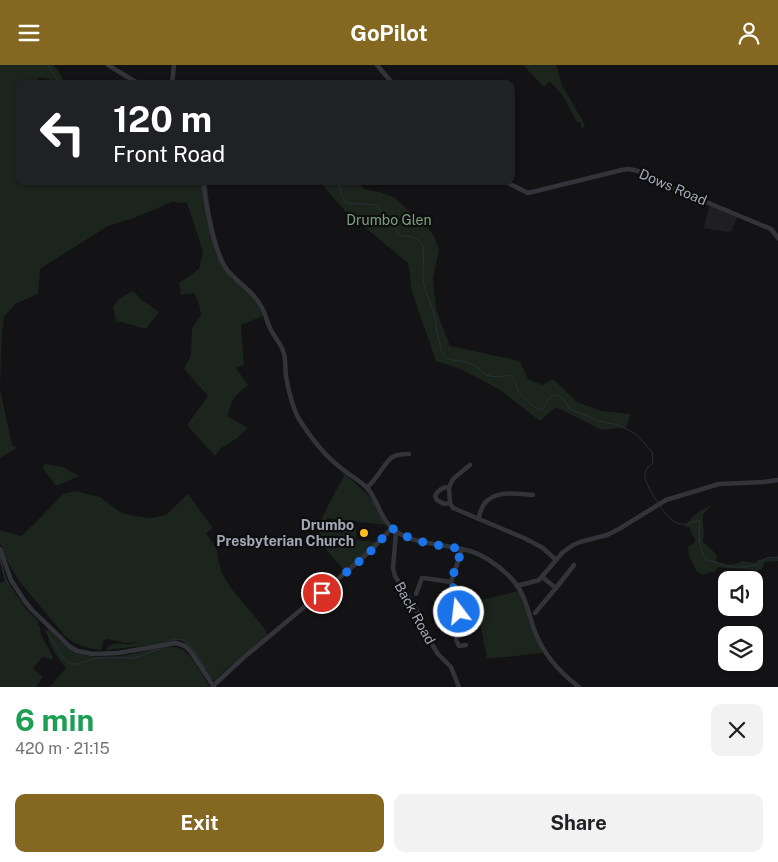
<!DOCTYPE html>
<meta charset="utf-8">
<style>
:root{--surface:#fff;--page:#f2f2f2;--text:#202124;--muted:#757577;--accent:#846822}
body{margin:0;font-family:"Public Sans",sans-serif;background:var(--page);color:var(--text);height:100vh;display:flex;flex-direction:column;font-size:19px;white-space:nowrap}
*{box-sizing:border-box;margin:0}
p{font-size:16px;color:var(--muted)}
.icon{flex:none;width:28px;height:28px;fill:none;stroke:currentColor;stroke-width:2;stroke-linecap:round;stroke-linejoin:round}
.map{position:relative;height:622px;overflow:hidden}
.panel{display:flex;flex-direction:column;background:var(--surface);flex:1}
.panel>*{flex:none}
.top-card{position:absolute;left:15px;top:15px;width:500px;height:105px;border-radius:10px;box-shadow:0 1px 4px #0004;background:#202124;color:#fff;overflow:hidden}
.controls{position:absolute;left:718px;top:506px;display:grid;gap:10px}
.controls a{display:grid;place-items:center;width:45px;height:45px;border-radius:10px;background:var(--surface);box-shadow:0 1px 4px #0004;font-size:25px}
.pin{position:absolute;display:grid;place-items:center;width:42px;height:42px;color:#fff;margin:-21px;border:2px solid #fff;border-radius:50%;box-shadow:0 1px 5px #0007}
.me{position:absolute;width:55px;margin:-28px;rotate:345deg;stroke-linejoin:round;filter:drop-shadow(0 0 4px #0008)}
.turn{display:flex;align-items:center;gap:18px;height:105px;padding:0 15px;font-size:22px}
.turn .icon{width:65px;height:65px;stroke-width:2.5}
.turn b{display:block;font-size:35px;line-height:42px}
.round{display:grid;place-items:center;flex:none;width:52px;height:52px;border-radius:10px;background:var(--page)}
.summary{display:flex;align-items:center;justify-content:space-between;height:85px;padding:0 15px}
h1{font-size:30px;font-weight:700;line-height:38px;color:#1e9e55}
.button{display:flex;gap:10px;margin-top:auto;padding:10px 15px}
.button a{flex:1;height:58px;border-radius:10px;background:var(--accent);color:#fff;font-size:20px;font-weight:700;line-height:58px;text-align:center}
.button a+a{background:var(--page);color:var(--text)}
header{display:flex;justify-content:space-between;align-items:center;height:65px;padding:0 15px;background:var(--accent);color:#fff;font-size:22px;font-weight:700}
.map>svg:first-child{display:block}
</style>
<header><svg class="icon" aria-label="menu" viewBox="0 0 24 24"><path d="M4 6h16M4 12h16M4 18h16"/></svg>GoPilot<svg class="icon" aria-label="person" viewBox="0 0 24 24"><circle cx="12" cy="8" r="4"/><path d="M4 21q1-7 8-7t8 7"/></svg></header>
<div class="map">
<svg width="778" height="622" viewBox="0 0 778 622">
<rect width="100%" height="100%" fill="#131214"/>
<polygon fill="#1f1e21" points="711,140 738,150 732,166 728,167 704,163 709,142"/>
<g fill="#1c241e">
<path d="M0 0H54L62 11 64 19H56C52 14 44 12 38 13L37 19H19V116H199L200 118 202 116H207C209 141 214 176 224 199L223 202 232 214 246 224 257 238 263 251 241 260 244 300 236 303 248 320 234 332 227 351 248 363 236 374 221 383 215 391 187 360 208 331 184 304 191 290 192 263 201 250 199 239 194 228 181 230 179 218 199 204 203 187 187 138 172 137 134 153 108 161 40 204 38 229 15 239 4 252 2 268 0 324 12 380 17 383 0 393Z"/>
<polygon points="523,0 556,0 562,20 585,60 582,65 580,57 577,57 563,31 550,16 544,22"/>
<polygon points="319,116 356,116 364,124 380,127 395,133 430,165 434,171 439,185 433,213 436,244 450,281 520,296 528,314 542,320 553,314 577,337 601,346 630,349 627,362 601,365 556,342 540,356 500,325 461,304 436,296 412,227 408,198 345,146"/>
<polygon points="133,226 142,235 159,247 146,264 122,257 116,257 113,242 119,234"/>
<polygon points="45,399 63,402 79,411 56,421 43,403"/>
<path d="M345 409 369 431 374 437 386 460 327 453V457L346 458 347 460 356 461V475L378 477 345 506C337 496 319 480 318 467 317 458 340 419 345 409Z"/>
<path d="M75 426 100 432 122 448 134 451 151 453 166 450 188 429 213 463 206 468 217 485 218 493 221 506 230 522 265 564 267 570 225 605 215 616 211 615 184 577 178 575 160 579 106 585 108 581C114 578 118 579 125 579 129 580 134 578 138 577L125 578 108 574 103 576 101 585C86 583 77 581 65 571L19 516 7 496 0 478V465L21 471 36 457 63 429Z"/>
<path d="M713 440C710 443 706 445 704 448 700 453 707 467 702 476L713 486 717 491 716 496 727 500 736 499 742 496 756 498 758 495 778 492V496L765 497 761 505C754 506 751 505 744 504 735 503 727 504 719 502L714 507H709L704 510 697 507 689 491 688 482 695 478V474L689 462H685C689 453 702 443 713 440Z"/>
<polygon points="0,490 6,514 26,544 39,557 37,560 40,562 41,570 53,592 52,595 51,595 48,593 42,592 33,604 43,612 36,621 37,622 0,622 0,518 5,516 0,498"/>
<polygon points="519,526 526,540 534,570 543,588 487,594 477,542 477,536"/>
<path d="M48 564C55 570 62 579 70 584 86 594 109 593 127 590 140 588 171 577 183 585 194 592 202 611 210 622H50L66 603C59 594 45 576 48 564Z"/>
</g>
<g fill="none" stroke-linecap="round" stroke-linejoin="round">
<g stroke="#283139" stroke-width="1">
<path d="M48 0C51 8 57 11 60 19"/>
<path d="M338 116 341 128 346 138 377 140 400 171C432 170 422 192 423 212 423 225 431 237 434 249 436 258 436 266 439 275 441 281 440 288 446 292 453 297 463 295 471 299 478 301 481 307 487 310 493 313 503 311 510 310 515 315 515 319 518 325 520 331 534 342 540 345L544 343C547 336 549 330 557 330L564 335 570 344 599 356 618 360 629 365 637 370 652 387 653 398C650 400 646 404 645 408 643 414 654 432 658 438"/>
<path d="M660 441C672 458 679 464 699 455L700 457C698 470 699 483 706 495L733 502H746L756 500 766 493 778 492"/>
<polyline points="0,492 5,513 9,520"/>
<polyline points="46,565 47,568 64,593 67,597 71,599 76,599 97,593 108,592 134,593 160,584"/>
<path d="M167 577C188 566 195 588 205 603"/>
</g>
<g stroke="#33343a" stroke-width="4.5">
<polyline points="108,0 139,19"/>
<polyline points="377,0 393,19"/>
<polyline points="172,19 174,0"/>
<path d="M203 116C206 139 214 189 228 206 240 220 255 227 263 245 266 251 267 257 270 263 274 272 282 279 284 289 286 296 285 304 286 311 288 324 293 344 299 354 311 373 324 390 341 403 349 410 360 415 368 424 378 436 381 455 394 465 415 481 445 478 470 486 483 490 498 500 508 510 526 527 527 545 535 567 544 590 559 607 579 622"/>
<polyline points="504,116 528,128 622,105 629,104 638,106 651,113 663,119 771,164 778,173"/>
<path d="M470 400 453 414 449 422C442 422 438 425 435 431L437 435 444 439 450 438 453 443 524 473 543 483 556 495"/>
<polyline points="449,422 450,438"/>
<path d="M367 423C372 418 376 413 380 407 389 394 392 388 409 389"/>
<path d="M478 454C480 449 481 443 484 439 496 424 517 429 533 430"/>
<polyline points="396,467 393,503 395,511 414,540 433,581 438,589 451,602 459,622"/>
<polyline points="0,484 11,515 24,535 32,545 60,572 69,581 77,586 93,589 118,588 176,578 185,581 191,587 214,622"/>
<polyline points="462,484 451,517 458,537 459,547 460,555 456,575 459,581 466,580"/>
<polyline points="542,512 556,523 574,500"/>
<polyline points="517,521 539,515 563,487 573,480 580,477 607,470 619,464 666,435 719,419 764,417 778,415"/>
<polyline points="416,529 422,513 424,513 451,517"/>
<polyline points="436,537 438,549 444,550 459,547"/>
<polyline points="535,548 556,523"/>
<polyline points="213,621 242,594 358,497 374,482 392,463"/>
</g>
</g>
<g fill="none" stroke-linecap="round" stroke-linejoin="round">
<path stroke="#1a73e8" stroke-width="9" stroke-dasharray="0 16.2" d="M322 528 368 489 392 463C412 478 438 480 462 484L451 516 458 537 459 547"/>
</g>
<circle fill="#ffbe20" stroke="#0e0d0f" stroke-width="2" cx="364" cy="468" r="5"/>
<g text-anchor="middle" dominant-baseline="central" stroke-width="4.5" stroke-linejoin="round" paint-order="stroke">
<g font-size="14" fill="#a3a8b6" stroke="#0e0d0f">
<text transform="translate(673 122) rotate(23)">Dows Road</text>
<text transform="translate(415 548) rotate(61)">Back Road</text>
</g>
<g font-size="14" fill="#78a37c" stroke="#0e0d0f">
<text x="389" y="155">Drumbo Glen</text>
</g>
<g font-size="14" font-weight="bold" fill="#a3a8b6" stroke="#0e0d0f" text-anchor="end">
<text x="354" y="460">Drumbo<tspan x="354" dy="16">Presbyterian Church</tspan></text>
</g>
</g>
</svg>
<div class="controls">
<a><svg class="icon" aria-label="sound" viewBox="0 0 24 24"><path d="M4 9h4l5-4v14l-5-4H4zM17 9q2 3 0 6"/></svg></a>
<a><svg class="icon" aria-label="layers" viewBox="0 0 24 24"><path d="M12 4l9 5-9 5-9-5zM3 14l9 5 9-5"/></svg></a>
</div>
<div class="pin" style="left:322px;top:528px;background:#d93025"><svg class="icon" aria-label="arrive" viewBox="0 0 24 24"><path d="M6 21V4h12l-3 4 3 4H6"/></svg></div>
<svg class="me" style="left:459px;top:547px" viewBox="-20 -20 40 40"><circle r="17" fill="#1a73e8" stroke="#fff" stroke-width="3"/><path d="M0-11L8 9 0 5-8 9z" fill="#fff"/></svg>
<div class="top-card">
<div class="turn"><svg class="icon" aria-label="left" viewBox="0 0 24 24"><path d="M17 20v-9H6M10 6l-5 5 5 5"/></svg><div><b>120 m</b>Front Road</div></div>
</div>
</div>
<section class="panel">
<div class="summary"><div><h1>6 min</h1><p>420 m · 21:15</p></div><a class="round"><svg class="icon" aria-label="close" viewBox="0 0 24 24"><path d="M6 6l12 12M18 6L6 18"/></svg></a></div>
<div class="button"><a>Exit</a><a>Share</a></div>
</section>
